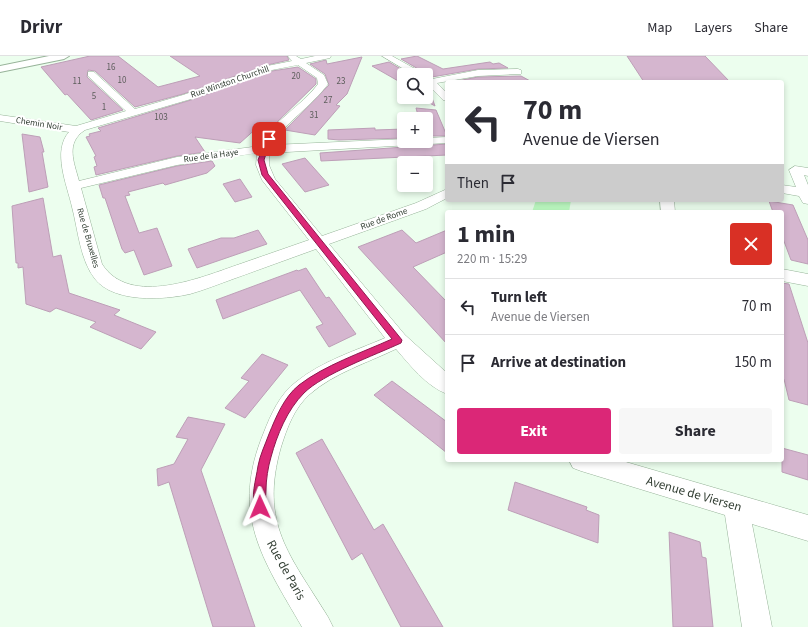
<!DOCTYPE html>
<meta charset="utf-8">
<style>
:root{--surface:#fff;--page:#f7f7f7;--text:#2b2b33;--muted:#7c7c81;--line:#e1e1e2;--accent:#db2777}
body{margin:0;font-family:"Source Sans 3",sans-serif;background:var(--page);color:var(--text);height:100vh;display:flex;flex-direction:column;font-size:15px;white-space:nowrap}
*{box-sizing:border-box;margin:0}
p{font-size:13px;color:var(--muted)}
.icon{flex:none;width:22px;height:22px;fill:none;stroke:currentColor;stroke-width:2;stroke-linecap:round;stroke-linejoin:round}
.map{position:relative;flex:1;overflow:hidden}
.drawer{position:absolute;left:445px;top:154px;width:339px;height:252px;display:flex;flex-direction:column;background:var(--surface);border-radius:4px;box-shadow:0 2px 6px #0003}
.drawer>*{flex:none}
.guide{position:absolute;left:445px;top:24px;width:339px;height:122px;border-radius:4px;box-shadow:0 2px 6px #0003;background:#fff;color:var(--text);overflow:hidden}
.controls{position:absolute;left:397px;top:12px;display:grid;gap:8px}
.controls a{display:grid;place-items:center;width:36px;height:36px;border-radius:4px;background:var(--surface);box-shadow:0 2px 6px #0003;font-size:20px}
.pin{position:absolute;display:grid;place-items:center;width:34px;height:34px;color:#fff;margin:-17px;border-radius:8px;box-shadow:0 2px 6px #0006}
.me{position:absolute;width:44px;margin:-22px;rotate:359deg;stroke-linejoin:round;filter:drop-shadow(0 0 3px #0008)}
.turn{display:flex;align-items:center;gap:14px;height:84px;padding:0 12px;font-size:18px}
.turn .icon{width:52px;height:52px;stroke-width:2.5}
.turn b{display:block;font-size:28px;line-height:34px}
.then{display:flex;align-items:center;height:38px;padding:0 12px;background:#0003;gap:8px;font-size:15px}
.round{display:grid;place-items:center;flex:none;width:42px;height:42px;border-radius:4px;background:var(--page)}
.overview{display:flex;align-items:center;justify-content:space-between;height:68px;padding:0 12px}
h1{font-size:24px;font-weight:700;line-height:30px}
.primary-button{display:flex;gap:8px;margin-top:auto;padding:8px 12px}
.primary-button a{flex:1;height:46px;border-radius:4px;background:var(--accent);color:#fff;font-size:16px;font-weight:700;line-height:46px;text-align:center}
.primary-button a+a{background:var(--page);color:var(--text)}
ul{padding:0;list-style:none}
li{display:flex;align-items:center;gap:12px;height:56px;padding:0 12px;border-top:1px solid var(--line)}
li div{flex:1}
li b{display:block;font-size:15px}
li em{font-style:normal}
header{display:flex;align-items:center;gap:24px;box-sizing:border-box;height:56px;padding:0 20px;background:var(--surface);border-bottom:1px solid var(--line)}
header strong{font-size:19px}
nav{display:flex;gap:22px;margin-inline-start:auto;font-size:14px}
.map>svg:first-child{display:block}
</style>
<header>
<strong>Drivr</strong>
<nav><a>Map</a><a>Layers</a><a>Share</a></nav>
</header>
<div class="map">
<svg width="808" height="571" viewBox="0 0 808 571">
<rect width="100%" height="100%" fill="#ecfeee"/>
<polygon fill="#befcc3" points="536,144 571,144 569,156 532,156"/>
<g fill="#d5b6cf" stroke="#bd9fb7">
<polygon points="90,0 118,0 158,31 200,20 170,0 287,0 289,4 267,9 183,38 135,51 95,15 88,14 87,21 123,54 91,64 67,38 65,39 41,11"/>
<polygon points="417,0 443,13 490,6 493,8 499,7 508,12 478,13 432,21 401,3"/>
<polygon points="627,0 705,0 730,26 644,26"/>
<polygon points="362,1 347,38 336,49 340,50 315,79 285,74 329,29 325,18 310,8 326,4 327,8"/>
<polygon points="389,6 411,19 404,19 404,26 400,26 372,10"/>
<polygon points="298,11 316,23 316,28 271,72 259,70 240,87 195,81 205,96 177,100 96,119 94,111 97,110 94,101 96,100 86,81 90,80 89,78 101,75 98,72 191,44 272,15"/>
<polygon points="521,20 532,26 452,26 478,21"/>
<polygon points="426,29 428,31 435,50 419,41 426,41"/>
<polygon points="416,52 436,54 447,80 426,80 426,63 419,63"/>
<polygon points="375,72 375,74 404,73 404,82 339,84 328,83 328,74"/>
<polygon points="22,78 40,81 44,96 42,96 48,131 29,136"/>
<polygon points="447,88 447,99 321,105 320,97"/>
<polygon points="305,102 329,129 305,136 282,108"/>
<polygon points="212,105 215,110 207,117 165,129 163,127 128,136 130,139 125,140 139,177 157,172 172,210 144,219 134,194 125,197 122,193 105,142 103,142 99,129 177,110"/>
<polygon points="240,123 252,141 235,146 223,128"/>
<polygon points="43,142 53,201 61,199 69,237 120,254 114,259 156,276 141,293 90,271 96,266 56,252 50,256 26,248 23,211 18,212 18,207 16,207 12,150"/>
<polygon points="769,145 793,149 808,184 808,208 791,204 782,180 782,156 773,156"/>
<polygon points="258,174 267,188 197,212 188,193 221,182 234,182"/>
<polygon points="402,174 416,187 447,174 447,196 413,211 447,246 447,288 358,191"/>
<polygon points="306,212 326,242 329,241 356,278 329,291 316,271 323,268 300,234 223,263 216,244 297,214 298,215"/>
<polygon points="782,227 789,228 808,287 808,349 789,344 784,323 782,323"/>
<polygon points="262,298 288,309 245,362 225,352 249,325 241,322"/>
<polygon points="392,325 447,366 447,397 374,339"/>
<polygon points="188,361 225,368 201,414 255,571 213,571 169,426 158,430 157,413 174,408 188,383 176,381"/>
<polygon points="322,383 374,474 383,468 443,571 401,571 362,497 352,504 296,397"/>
<polygon points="782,392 808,399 808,424 782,416"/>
<polygon points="515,426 587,451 586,454 599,459 598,487 508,454"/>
<polygon points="669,476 700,486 702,501 706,502 713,571 673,571"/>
</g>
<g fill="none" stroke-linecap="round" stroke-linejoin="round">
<defs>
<g id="minor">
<path d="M288 0H296L301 3 315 0H331L330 2 306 7 324 19 328 28C312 50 283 68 272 89L404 83V85H426V82L447 81V87L269 97V109L275 123 322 180 416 147 447 133V142L426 153 329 188 405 279 447 317V338C426 330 410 309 396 293 367 307 334 317 310 338 294 352 287 372 281 391 259 468 290 499 328 561L333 571H302C262 502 230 458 264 376 271 358 280 338 296 326 322 305 355 295 385 282L316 193C288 203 261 213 233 223 219 228 204 234 190 238 163 244 114 247 95 223 80 204 78 174 72 151 67 129 52 95 69 76L0 65V59L76 70 126 55 88 20V16H94L135 53 183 39 267 10 292 5ZM298 9 317 22 318 28C301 51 273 64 260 90L177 101 79 125C74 106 65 87 85 74L191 43 272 14ZM257 97 256 109 262 124 309 184C286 192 263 200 240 208 202 221 130 252 102 208L81 132 177 109Z"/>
<polygon points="382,0 392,0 426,19 414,19"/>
<polygon points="518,13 521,14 521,18 478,20 437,27 447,37 447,45 443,44 426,27 426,19 432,23 478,14"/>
<polygon points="795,110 808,112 808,120 804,119 808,129 808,148 803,147 799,140 782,137 782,129 796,131 789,114"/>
<polygon points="660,144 674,144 675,156 661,156"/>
<polygon points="782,213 808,218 808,230 782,225"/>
<polygon points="569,404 619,404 808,459 808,485 752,468 772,571 742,571 725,459 581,415 573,412"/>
</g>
<polygon id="tertiary" points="49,0 69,0 64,3 0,16 0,10"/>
</defs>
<use href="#minor" stroke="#97b399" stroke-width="1"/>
<use href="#tertiary" stroke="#97b399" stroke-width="2"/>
<use href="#minor" fill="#fff" fill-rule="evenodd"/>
<use href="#tertiary" fill="#fff" fill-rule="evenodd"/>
</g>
<path fill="#db2777" stroke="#8e194d" d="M267 82 271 83 264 104 268 118 402 284 401 287C375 299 323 318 304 337 287 354 277 379 271 401 268 411 266 424 266 434 265 442 267 448 265 455L260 457 256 455C250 441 256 424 258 410 260 399 265 389 269 378 276 361 284 341 299 329 325 309 361 297 392 283L262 119 258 104Z"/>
<g text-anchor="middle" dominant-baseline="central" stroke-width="4" stroke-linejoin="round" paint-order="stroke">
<g font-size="9" fill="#5c5d5b">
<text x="111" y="11">16</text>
<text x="296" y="20">20</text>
<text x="122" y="24">10</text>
<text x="77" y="25">11</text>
<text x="341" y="25">23</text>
<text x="94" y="40">5</text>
<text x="328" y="44">27</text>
<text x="104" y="51">1</text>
<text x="314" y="59">31</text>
<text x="161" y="61">103</text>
</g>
<g font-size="9" fill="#333f34" stroke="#fff">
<text transform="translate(230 26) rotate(-19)">Rue Winston Churchill</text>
<text transform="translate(39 68) rotate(9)">Chemin Noir</text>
<text transform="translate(211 100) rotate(-8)">Rue de la Haye</text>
<text transform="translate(384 163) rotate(-20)">Rue de Rome</text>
<text transform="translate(88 182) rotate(74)">Rue de Bruxelles</text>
</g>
<g font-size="13" fill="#333f34" stroke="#fff">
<text transform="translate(694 438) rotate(16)">Avenue de Viersen</text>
<text transform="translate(286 514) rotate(61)">Rue de Paris</text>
</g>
</g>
</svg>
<div class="controls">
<a><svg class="icon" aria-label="search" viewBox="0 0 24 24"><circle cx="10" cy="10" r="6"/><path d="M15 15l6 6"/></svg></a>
<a>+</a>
<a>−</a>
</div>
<div class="pin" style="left:269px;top:83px;background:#d93025"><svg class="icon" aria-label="arrive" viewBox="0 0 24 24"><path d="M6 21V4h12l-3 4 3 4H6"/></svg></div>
<svg class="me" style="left:260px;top:451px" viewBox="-20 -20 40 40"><path d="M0-17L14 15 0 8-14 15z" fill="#db2777" stroke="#fff" stroke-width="4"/></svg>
<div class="guide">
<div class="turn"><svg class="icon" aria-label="left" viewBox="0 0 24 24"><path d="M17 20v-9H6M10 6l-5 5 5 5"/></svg><div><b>70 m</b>Avenue de Viersen</div></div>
<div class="then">Then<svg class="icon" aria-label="arrive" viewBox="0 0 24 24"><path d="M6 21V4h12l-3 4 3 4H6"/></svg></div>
</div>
<section class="drawer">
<div class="overview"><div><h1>1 min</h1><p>220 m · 15:29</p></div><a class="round" style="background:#d93025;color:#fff"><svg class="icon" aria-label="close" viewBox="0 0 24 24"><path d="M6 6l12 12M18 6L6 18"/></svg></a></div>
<ul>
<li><svg class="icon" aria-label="left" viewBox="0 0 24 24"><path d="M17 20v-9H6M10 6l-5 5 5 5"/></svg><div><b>Turn left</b><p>Avenue de Viersen</p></div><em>70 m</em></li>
<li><svg class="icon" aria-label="arrive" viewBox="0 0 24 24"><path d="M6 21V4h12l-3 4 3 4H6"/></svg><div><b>Arrive at destination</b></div><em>150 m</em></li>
</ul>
<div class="primary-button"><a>Exit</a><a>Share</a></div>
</section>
</div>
